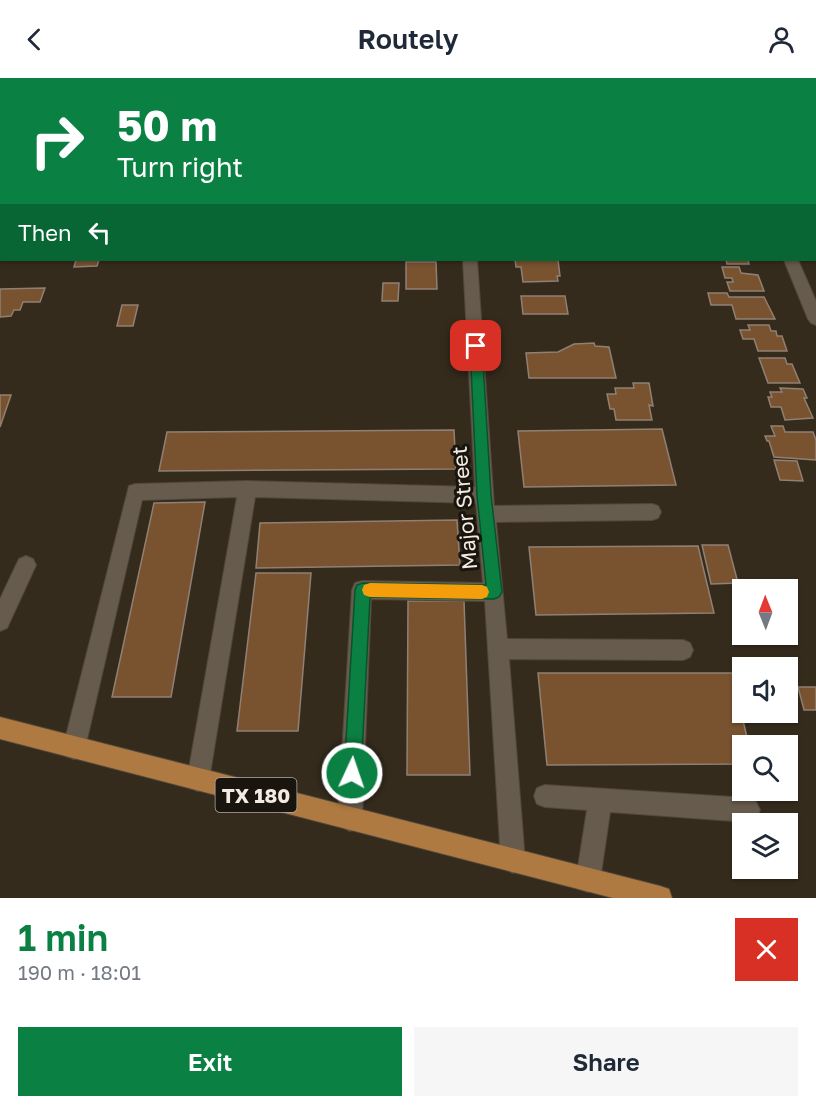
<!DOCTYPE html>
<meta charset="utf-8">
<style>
:root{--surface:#fff;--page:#f6f6f7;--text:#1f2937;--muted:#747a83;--accent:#0b8043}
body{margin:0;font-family:"Golos Text",sans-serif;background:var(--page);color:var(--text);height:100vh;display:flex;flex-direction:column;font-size:22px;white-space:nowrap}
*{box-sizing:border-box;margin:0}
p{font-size:20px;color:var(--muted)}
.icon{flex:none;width:33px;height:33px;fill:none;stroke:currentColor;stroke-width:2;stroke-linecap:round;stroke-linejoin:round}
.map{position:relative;height:820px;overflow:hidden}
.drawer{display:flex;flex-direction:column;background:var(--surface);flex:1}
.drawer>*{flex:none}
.top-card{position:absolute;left:0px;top:0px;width:816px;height:183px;box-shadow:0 2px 4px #0004;background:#0b8043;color:#fff;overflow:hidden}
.needle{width:39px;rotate:359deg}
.controls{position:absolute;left:732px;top:501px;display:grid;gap:12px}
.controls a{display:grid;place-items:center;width:66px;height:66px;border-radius:0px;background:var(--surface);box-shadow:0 2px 4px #0004;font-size:30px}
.pin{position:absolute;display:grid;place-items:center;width:51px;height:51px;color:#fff;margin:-26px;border-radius:12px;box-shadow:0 3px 9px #0006}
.me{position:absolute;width:66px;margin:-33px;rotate:3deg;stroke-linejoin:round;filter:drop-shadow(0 0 4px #0008)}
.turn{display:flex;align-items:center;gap:21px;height:126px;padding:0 18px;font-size:27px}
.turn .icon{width:78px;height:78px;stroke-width:2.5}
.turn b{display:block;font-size:42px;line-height:51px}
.then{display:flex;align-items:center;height:57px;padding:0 18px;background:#0003;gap:12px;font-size:22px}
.round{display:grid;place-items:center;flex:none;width:63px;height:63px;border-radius:0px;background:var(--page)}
.overview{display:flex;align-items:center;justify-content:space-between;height:102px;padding:0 18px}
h1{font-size:36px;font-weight:600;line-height:45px;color:var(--accent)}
.button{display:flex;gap:12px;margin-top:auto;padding:12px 18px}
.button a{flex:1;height:69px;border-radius:0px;background:var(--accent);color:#fff;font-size:24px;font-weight:600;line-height:69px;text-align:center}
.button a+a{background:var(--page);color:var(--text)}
header{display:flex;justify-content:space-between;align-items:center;height:78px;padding:0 18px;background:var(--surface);font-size:27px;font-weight:600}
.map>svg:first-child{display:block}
</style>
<header><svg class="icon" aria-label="back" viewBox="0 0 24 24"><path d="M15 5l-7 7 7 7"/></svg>Routely<svg class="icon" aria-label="person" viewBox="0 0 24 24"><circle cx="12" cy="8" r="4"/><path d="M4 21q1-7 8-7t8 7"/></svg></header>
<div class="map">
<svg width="816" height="820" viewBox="0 0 816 820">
<rect width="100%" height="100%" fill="#352b1d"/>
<g fill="#795230" stroke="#908073" stroke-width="1.5">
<polygon points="76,182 99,182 97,188 74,189"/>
<polygon points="515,182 558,182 560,198 557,198 558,203 523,204 521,189 516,189"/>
<polygon points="726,182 748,182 749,186 727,186"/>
<polygon points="406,184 436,184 437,211 406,211"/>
<polygon points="722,189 739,189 741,195 758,197 764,213 730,213 727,204 733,204 732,200 725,200"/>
<polygon points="383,205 399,205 398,223 382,223"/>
<polygon points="45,210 40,224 23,224 20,232 14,232 11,238 0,239 0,211"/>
<polygon points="708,215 727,215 729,219 764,219 775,241 736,241 732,227 711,227"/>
<polygon points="521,218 565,218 568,236 523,236"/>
<polygon points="122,227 138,227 133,248 117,248"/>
<polygon points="748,247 769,247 771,253 776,253 777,258 782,258 787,273 758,273 754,261 743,261 740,252 750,252"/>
<polygon points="594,265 595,268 609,269 616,300 529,300 526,275 558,274 574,266"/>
<polygon points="759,280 785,280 787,286 792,286 800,305 768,305"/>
<polygon points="633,305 649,305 653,328 649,327 652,342 616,342 614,331 610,331 607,316 616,316 615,310 634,310"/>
<polygon points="780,310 803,311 807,320 804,320 813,340 785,342 781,329 771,329 768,319 772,319 770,314 782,314"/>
<polygon points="0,317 11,317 0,349"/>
<polygon points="771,348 783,348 785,354 813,354 816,362 816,382 774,379 769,363 767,363 765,358 775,358"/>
<polygon points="662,351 676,407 524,409 518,353"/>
<polygon points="454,352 456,391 159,393 167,354"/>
<polygon points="774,382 797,383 803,403 780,402"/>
<polygon points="205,424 171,619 112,619 154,425"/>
<polygon points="457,442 460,487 256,490 260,445"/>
<polygon points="702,467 728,467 738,505 711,506"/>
<polygon points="698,468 714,535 536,537 529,469"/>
<polygon points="256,495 311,495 298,653 237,653"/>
<polygon points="408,523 464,523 470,697 407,697"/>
<polygon points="538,595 732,595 749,668 742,668 742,686 547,687"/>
<polygon points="798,609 816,609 816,632 804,632"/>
</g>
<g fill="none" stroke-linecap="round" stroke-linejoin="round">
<defs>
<g id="minor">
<polygon points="5,0 17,0 4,2"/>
<rect x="451" y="0" width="12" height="2"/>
<polygon points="708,0 720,0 721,2 709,2"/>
<rect x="814" y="14" width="2" height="8"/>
<polygon points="0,15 2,15 0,25"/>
<polygon points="463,182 477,182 494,428 652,426 658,428 661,434 658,440 652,442 496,444 507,561 683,562 690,565 693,572 690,579 683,582 509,581 525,783 521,791 513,795 505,791 501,783 485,523 371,521 362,741 358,749 350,753 342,749 338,741 352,512 355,505 362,503 483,505 476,425 255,419 209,702 206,710 198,713 190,710 187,702 237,419 142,422 85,670 82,678 74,681 66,678 63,670 129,408 135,406 247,403 475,409"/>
<polygon points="784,182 798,182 816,223 816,247 811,245 808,241"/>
<polygon points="26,478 33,481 36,487 7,550 0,553 0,521 19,481"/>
<polygon points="545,707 748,720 756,724 760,732 756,740 748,744 610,734 600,802 597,811 588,814 579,811 576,802 587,732 545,729 537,726 534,718 537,710"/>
</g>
<polygon id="major" points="0,639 660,808 669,811 672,820 613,820 0,661"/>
</defs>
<use href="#minor" stroke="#50483c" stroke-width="2"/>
<use href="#major" stroke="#50483c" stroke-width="2"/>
<use href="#minor" fill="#665b4c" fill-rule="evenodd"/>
<use href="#major" fill="#af7a41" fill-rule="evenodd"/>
</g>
<polygon fill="#0b8043" stroke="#07532c" stroke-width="1.5" points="476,264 482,268 491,417 502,514 499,519 494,521 370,519 361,695 358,701 352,704 346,701 344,695 355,512 357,507 363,505 486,507 477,417 470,268"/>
<polygon fill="#f59e0b" points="370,505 482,507 487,509 489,514 487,519 482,521 370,519 364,517 362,512 364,507"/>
<g text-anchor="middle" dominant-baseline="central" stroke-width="6" stroke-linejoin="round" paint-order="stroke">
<rect fill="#19150e" stroke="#b0aba2" stroke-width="1.5" x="215.5" y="700" width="81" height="34" rx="4.5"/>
<g font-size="20" font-weight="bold" fill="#f1ebe2">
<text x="256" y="717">TX 180</text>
</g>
<g font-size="21" fill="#f1ebe2" stroke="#19150e">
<text transform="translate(464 430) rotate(-95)">Major Street</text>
</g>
</g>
</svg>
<div class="controls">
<a><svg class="needle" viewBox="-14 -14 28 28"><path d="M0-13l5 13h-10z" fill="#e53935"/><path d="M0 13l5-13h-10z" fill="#747a83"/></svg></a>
<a><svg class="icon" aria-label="sound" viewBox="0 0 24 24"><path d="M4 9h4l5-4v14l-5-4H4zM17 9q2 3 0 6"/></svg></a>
<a><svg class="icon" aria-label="search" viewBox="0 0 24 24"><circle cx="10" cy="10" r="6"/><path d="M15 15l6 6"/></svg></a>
<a><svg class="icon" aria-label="layers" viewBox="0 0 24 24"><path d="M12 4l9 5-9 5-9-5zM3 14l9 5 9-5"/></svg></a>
</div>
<div class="pin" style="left:476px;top:268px;background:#d93025"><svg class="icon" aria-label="arrive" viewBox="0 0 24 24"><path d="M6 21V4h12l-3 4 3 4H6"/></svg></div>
<svg class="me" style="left:352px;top:695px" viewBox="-20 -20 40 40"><circle r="17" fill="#0b8043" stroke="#fff" stroke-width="3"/><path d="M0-11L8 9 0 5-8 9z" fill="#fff"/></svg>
<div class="top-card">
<div class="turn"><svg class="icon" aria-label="right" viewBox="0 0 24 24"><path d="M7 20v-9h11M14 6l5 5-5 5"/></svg><div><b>50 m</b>Turn right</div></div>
<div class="then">Then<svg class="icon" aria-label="left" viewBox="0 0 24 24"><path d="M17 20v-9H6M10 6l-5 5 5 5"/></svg></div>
</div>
</div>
<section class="drawer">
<div class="overview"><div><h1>1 min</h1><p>190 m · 18:01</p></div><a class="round" style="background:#d93025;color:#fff"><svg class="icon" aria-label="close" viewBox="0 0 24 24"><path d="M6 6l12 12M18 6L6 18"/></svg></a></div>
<div class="button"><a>Exit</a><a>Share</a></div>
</section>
